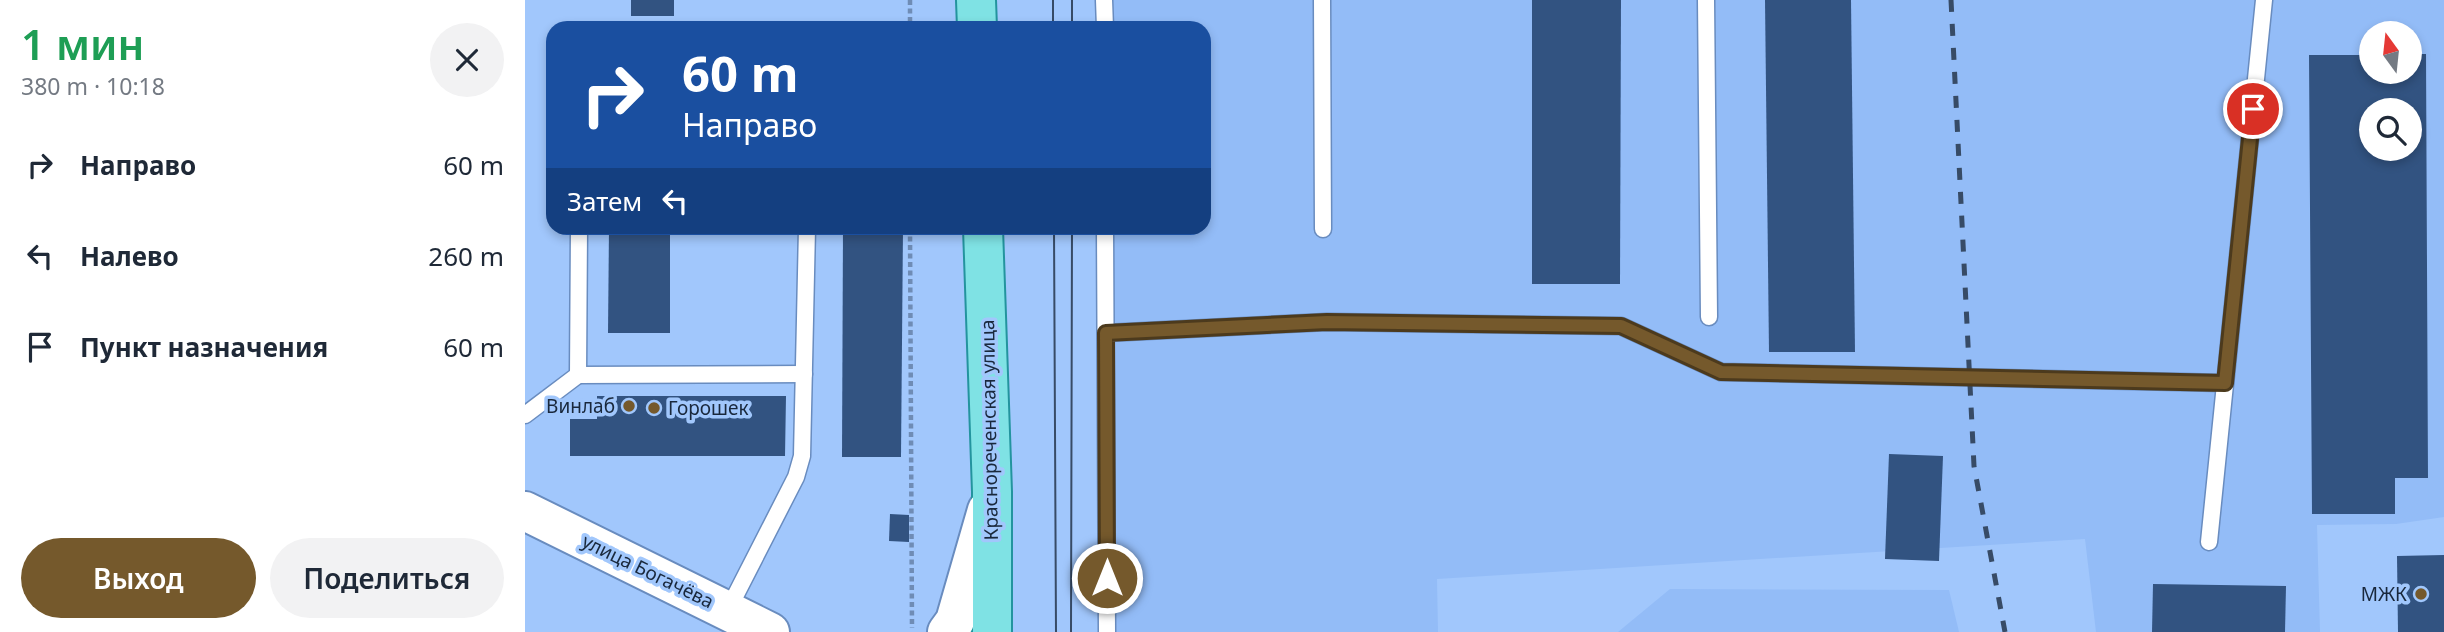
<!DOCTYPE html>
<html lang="ru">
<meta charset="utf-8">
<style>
:root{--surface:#fff;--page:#f2f2f3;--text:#1f2937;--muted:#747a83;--accent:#75592c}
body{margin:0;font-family:"Noto Sans",sans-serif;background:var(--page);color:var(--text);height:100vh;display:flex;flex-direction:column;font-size:26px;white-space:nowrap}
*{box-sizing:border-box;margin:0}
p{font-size:23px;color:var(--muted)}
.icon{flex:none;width:38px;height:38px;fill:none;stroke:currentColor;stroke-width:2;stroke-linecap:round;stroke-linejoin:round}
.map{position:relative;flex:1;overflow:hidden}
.details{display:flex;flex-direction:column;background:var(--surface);width:525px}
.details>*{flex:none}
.top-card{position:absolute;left:21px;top:21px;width:665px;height:214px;border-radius:21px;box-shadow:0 4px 10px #0003;background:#1a4fa0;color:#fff;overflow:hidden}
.needle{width:46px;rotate:345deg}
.buttons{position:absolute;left:1834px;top:21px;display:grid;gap:14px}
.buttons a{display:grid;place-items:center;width:63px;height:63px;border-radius:50%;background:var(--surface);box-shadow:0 4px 10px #0003;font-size:35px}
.pin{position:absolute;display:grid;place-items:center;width:60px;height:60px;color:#fff;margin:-30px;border:4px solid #fff;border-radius:50%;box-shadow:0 2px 7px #0007}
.me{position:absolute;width:77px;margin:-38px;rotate:0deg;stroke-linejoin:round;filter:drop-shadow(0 0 5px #0008)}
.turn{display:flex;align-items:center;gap:24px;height:147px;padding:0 21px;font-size:32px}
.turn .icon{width:91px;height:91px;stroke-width:2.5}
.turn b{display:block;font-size:49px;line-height:60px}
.then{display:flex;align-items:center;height:66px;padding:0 21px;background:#0003;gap:14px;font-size:26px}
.round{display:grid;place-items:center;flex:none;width:74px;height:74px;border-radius:37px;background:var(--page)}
.summary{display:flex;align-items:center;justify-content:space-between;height:119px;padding:0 21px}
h1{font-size:42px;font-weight:600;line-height:52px;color:#1e9e55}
.primary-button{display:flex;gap:14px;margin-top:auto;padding:14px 21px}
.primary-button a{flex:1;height:80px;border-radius:42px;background:var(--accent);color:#fff;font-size:28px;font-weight:600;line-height:80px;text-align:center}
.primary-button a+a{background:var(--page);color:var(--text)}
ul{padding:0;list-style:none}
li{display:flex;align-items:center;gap:21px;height:91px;padding:0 21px}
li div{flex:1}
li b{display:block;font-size:26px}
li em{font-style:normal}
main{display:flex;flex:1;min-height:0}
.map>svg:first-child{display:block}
</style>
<main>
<section class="details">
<div class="summary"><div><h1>1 мин</h1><p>380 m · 10:18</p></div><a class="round"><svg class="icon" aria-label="close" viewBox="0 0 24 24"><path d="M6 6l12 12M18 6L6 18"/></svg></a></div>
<ul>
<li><svg class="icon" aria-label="right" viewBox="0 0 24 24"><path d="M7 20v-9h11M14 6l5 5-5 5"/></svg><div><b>Направо</b></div><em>60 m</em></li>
<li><svg class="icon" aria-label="left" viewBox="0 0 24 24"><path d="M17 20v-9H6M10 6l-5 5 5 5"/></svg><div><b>Налево</b></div><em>260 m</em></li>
<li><svg class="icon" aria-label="arrive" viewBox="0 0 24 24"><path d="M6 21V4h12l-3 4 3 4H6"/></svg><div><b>Пункт назначения</b></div><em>60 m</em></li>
</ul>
<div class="primary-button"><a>Выход</a><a>Поделиться</a></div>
</section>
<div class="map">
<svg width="1919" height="632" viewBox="0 0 1919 632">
<rect width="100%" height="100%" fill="#a1c7fc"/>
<g fill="#93bcf7" fill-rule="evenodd">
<path d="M588 0H1919V517L1871 524 1792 525 1795 632H1571L1560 539 912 579 913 632H587L588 228H679V28H588ZM1846 33H1885V72H1846ZM1846 110H1885V149H1846Z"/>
<polygon points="1145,589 1424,590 1434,632 1093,632"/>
</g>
<g fill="#325381" fill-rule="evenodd">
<rect x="106" y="0" width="43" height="16"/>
<polygon points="1007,0 1096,0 1095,284 1007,284"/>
<polygon points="1240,0 1326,0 1330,352 1244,352"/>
<path d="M1885 54H1901L1903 478H1870V514H1787L1784 55H1846V72H1885ZM1846 110H1885V149H1846Z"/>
<polygon points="84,228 145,228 145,333 83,333"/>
<polygon points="318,228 378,228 376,457 317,457"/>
<polygon points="72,396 261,396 260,456 45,456 45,419 72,419"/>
<polygon points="1364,454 1418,456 1414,561 1360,559"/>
<polygon points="365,514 384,515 384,542 364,541"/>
<polygon points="1919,555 1919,632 1873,632 1872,556"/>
<polygon points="1628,584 1761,586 1760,632 1627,632"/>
</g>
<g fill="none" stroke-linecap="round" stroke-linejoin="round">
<defs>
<g id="service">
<polyline points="579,0 580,28"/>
<polyline points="797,0 798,229"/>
<polyline points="1181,0 1184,317"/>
<polyline points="580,228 582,632"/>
<polyline points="581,333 802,322 1096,326 1196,372 1700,383"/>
<polyline points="53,375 279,374"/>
<polyline points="0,415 53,375 54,228"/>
<polyline points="1684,542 1739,0"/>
<polyline points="203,610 271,477 277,456 282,228"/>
</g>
<g id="tertiary">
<polyline points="0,511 245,632"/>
<polyline points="422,632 430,621 462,510"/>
</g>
<g id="primary">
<polyline points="451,0 452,28"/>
<polyline points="458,228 467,492 467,632"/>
</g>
</defs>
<use href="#service" stroke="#698cbf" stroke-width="19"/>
<use href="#tertiary" stroke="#698cbf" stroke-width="42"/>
<use href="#primary" stroke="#23949e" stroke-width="42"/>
<g stroke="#6f8cb5" stroke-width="4.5" stroke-dasharray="5 3.5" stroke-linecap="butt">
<polyline points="385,0 385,28"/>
<polyline points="385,228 387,628"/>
</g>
<use href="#service" stroke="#fff" stroke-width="16"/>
<use href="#tertiary" stroke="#fff" stroke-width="38"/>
<use href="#primary" stroke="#7fe2e4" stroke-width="38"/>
<g stroke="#374b66" stroke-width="2">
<polyline points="528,0 528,28"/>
<polyline points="547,0 547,28"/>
<polyline points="529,228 531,632"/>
<polyline points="546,632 547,228"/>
</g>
<polyline stroke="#374b66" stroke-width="5" stroke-dasharray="12 12" stroke-linecap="butt" points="1426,0 1449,466 1480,632"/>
</g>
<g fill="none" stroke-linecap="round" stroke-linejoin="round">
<defs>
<polyline id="route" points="582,578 581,333 802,322 1096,326 1196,372 1700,383 1728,109"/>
</defs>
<use href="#route" stroke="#4c3a1d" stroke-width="18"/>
<use href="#route" stroke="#75592c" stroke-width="12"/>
</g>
<g fill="#75592c" stroke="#a1c7fc" stroke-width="2.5">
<circle cx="104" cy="406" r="7"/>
<circle cx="129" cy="408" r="7"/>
<circle cx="1896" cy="594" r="7"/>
</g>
<g text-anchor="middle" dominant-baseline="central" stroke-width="7" stroke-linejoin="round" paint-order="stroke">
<g font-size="19" fill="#19283c" stroke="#a1c7fc" text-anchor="end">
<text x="90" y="406">Винлаб</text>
<text x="143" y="408" text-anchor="start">Горошек</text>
<text x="1882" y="594">МЖК</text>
</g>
<g font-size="19" fill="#19283c" stroke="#a1c7fc">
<text transform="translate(464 430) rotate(-91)">Краснореченская улица</text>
<text transform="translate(123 571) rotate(26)">улица Богачёва</text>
</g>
</g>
</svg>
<div class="buttons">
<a><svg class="needle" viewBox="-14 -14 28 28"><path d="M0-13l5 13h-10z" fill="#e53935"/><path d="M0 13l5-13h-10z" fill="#747a83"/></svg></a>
<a><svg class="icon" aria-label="search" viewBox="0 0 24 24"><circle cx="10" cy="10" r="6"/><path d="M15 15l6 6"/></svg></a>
</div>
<div class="pin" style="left:1728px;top:109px;background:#d93025"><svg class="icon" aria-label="arrive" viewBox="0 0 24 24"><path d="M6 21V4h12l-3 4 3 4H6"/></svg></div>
<svg class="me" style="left:582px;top:578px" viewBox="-20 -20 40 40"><circle r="17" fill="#75592c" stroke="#fff" stroke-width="3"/><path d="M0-11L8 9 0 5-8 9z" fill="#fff"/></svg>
<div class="top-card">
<div class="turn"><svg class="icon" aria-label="right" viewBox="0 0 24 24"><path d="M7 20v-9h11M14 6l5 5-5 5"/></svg><div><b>60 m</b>Направо</div></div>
<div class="then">Затем<svg class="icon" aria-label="left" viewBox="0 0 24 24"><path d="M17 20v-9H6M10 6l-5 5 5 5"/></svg></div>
</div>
</div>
</main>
